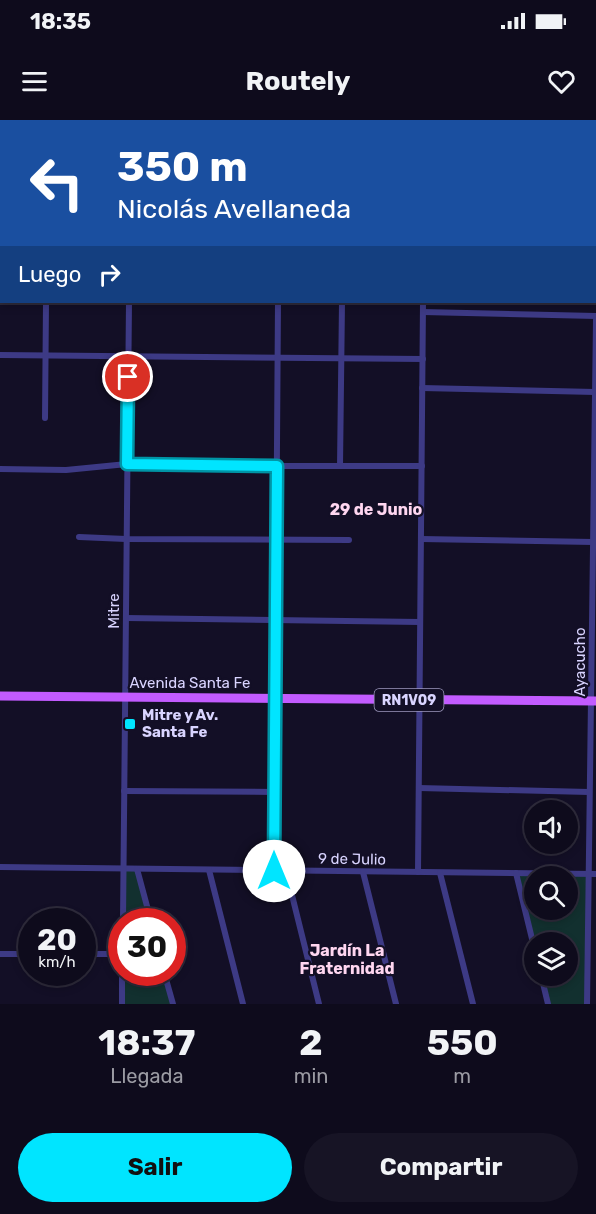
<!DOCTYPE html>
<html lang="es">
<meta charset="utf-8">
<style>
:root{--surface:#0e0b1c;--page:#171425;--text:#f1f3f6;--muted:#9b9ba3;--line:#2e2b3b;--accent:#00e5ff}
body{margin:0;font-family:Rubik,sans-serif;background:var(--page);color:var(--text);height:100vh;display:flex;flex-direction:column;font-size:22px;white-space:nowrap}
*{box-sizing:border-box;margin:0}
p{font-size:20px;color:var(--muted)}
.icon{flex:none;width:33px;height:33px;fill:none;stroke:currentColor;stroke-width:2;stroke-linecap:round;stroke-linejoin:round}
.map{position:relative;height:884px;overflow:hidden}
.drawer{display:flex;flex-direction:column;background:var(--surface);flex:1}
.drawer>*{flex:none}
.hud{position:absolute;left:0px;top:0px;width:597px;height:183px;box-shadow:0 3px 9px #0003,0 0 0 2px var(--line);background:#1a4fa0;color:#fff;overflow:hidden}
.tools{position:absolute;left:524px;top:680px;display:grid;gap:12px}
.tools a{display:grid;place-items:center;width:54px;height:54px;border-radius:50%;background:var(--surface);box-shadow:0 3px 9px #0003,0 0 0 2px var(--line);font-size:30px}
.speed{position:absolute;left:18px;top:788px;display:flex;gap:12px;font-size:30px;font-weight:700;text-align:center}
.speed>*{display:grid;place-content:center;width:78px;height:78px;border-radius:50%;background:var(--surface);box-shadow:0 3px 9px #0003,0 0 0 2px var(--line);line-height:1}
.speed small{font-size:15px;font-weight:400}
.speed .limit{border:9px solid #d22;background:#fff;color:#111}
.pin{position:absolute;display:grid;place-items:center;width:51px;height:51px;color:#fff;margin:-26px;border:3px solid #fff;border-radius:50%;box-shadow:0 2px 6px #0007}
.me{position:absolute;width:66px;margin:-33px;rotate:0deg;stroke-linejoin:round;filter:drop-shadow(0 0 4px #0008)}
.turn{display:flex;align-items:center;gap:21px;height:126px;padding:0 18px;font-size:27px}
.turn .icon{width:78px;height:78px;stroke-width:2.5}
.turn b{display:block;font-size:42px;line-height:51px}
.then{display:flex;align-items:center;height:57px;padding:0 18px;background:#0003;gap:12px;font-size:22px}
.eta{display:flex;justify-content:space-evenly;align-items:center;height:102px;text-align:center}
.eta b{font-size:36px;font-weight:700;line-height:42px}
.primary-button{display:flex;gap:12px;margin-top:auto;padding:12px 18px}
.primary-button a{flex:1;height:69px;border-radius:36px;background:var(--accent);color:#111;font-size:24px;font-weight:700;line-height:69px;text-align:center}
.primary-button a+a{background:var(--page);color:var(--text)}
.status{display:flex;justify-content:space-between;align-items:center;height:42px;padding:0 30px;background:var(--surface);direction:ltr}
.status svg{height:16px;fill:currentColor}
header{display:flex;justify-content:space-between;align-items:center;height:78px;padding:0 18px;background:var(--surface);font-size:27px;font-weight:700}
.map>svg:first-child{display:block}
</style>
<div class="status"><b>18:35</b><svg viewBox="0 0 49 12"><path d="M0 12V9h3v3zM5 12V6h3v6zM10 12V3h3v9zM15 12V0h3v12zM26 1h20v11H26zM47 4h2v5h-2z"/></svg></div>
<header><svg class="icon" aria-label="menu" viewBox="0 0 24 24"><path d="M4 6h16M4 12h16M4 18h16"/></svg>Routely<svg class="icon" aria-label="heart" viewBox="0 0 24 24"><path d="M12 20l-8-8c-3-5 5-10 8-4 3-6 11-1 8 4z"/></svg></header>
<div class="map">
<svg width="596" height="884" viewBox="0 0 596 884">
<rect width="100%" height="100%" fill="#130f26"/>
<g fill="#12302f" fill-rule="evenodd">
<polygon points="123,749 137,749 151,801 123,801"/>
<path d="M516 754H588L587 884H548L541 855H567V822H534ZM534 756H567V789H534Z"/>
<polygon points="122,852 164,852 173,884 122,884"/>
</g>
<g fill="none" stroke-linecap="round" stroke-linejoin="round">
<g stroke="#3d3a85" stroke-width="6">
<polyline points="46,0 46,2"/>
<polyline points="278,0 278,2"/>
<polyline points="130,2 130,0"/>
<polyline points="425,2 425,0"/>
<polyline points="0,27 2,27"/>
<polyline points="0,116 2,116"/>
<polyline points="423,192 596,196"/>
<polyline points="0,235 423,239"/>
<polyline points="422,268 595,272"/>
<polyline points="45,298 46,182"/>
<polyline points="340,346 342,182"/>
<polyline points="0,349 66,350 127,344 277,346 422,346"/>
<polyline points="79,417 126,419 349,420"/>
<polyline points="421,419 593,422"/>
<polyline points="126,498 420,502"/>
<polyline points="419,668 589,672"/>
<polyline points="124,671 275,672"/>
<polyline points="0,747 596,754"/>
<polyline points="137,749 151,801"/>
<polyline points="209,750 243,884"/>
<polyline points="274,751 278,182"/>
<polyline points="286,751 319,884"/>
<polyline points="363,752 396,884"/>
<polyline points="418,752 423,182"/>
<polyline points="440,753 473,884"/>
<polyline points="516,753 534,827"/>
<polyline points="123,801 129,182"/>
<polyline points="0,834 32,834"/>
<polyline points="82,834 122,834"/>
<polyline points="164,852 173,884"/>
<polyline points="541,855 548,884"/>
<polyline points="122,884 122,852"/>
<polyline points="587,884 596,200"/>
</g>
<polyline stroke="#c25bff" stroke-width="9" points="0,576 596,581"/>
</g>
<g fill="none" stroke-linecap="round" stroke-linejoin="round">
<defs>
<polyline id="route" points="128,257 127,344 277,346 274,751"/>
</defs>
<use href="#route" stroke="#0095a6" stroke-width="15"/>
<use href="#route" stroke="#00e5ff" stroke-width="10"/>
</g>
<rect fill="#00e5ff" stroke="#130f26" stroke-width="2" x="124" y="598" width="12" height="12" rx="3"/>
<g text-anchor="middle" dominant-baseline="central" stroke-width="4.5" stroke-linejoin="round" paint-order="stroke">
<rect fill="#130f26" stroke="#9e99be" stroke-width="1.5" x="374.5" y="569" width="69" height="22" rx="4.5"/>
<g font-size="14" font-weight="bold" fill="#d9d4ff">
<text x="409" y="580">RN1V09</text>
</g>
<g font-size="15" fill="#d9d4ff" stroke="#130f26">
<text transform="translate(114 491) rotate(-90)">Mitre</text>
<text transform="translate(580 542) rotate(-90)">Ayacucho</text>
<text x="190" y="563">Avenida Santa Fe</text>
<text transform="translate(352 739) rotate(1)">9 de Julio</text>
</g>
<g font-size="15" font-weight="bold" fill="#d9d4ff" stroke="#130f26" text-anchor="start">
<text x="142" y="595">Mitre y Av.<tspan x="142" dy="17">Santa Fe</tspan></text>
</g>
<g font-size="16" font-weight="bold" fill="#ffd6f0" stroke="#130f26">
<text x="376" y="389">29 de Junio</text>
<text x="347" y="830">Jardín La<tspan x="347" dy="18">Fraternidad</tspan></text>
</g>
</g>
</svg>
<div class="tools">
<a><svg class="icon" aria-label="sound" viewBox="0 0 24 24"><path d="M4 9h4l5-4v14l-5-4H4zM17 9q2 3 0 6"/></svg></a>
<a><svg class="icon" aria-label="search" viewBox="0 0 24 24"><circle cx="10" cy="10" r="6"/><path d="M15 15l6 6"/></svg></a>
<a><svg class="icon" aria-label="layers" viewBox="0 0 24 24"><path d="M12 4l9 5-9 5-9-5zM3 14l9 5 9-5"/></svg></a>
</div>
<div class="speed"><div>20<small>km/h</small></div><div class="limit">30</div></div>
<div class="pin" style="left:128px;top:257px;background:#d93025"><svg class="icon" aria-label="arrive" viewBox="0 0 24 24"><path d="M6 21V4h12l-3 4 3 4H6"/></svg></div>
<svg class="me" style="left:274px;top:751px" viewBox="-20 -20 40 40"><circle r="19" fill="#fff"/><path d="M0-13L10 11 0 6-10 11z" fill="#00e5ff"/></svg>
<div class="hud">
<div class="turn"><svg class="icon" aria-label="left" viewBox="0 0 24 24"><path d="M17 20v-9H6M10 6l-5 5 5 5"/></svg><div><b>350 m</b>Nicolás Avellaneda</div></div>
<div class="then">Luego<svg class="icon" aria-label="right" viewBox="0 0 24 24"><path d="M7 20v-9h11M14 6l5 5-5 5"/></svg></div>
</div>
</div>
<section class="drawer">
<div class="eta">
<div><b>18:37</b><p>Llegada</p></div>
<div><b>2</b><p>min</p></div>
<div><b>550</b><p>m</p></div>
</div>
<div class="primary-button"><a>Salir</a><a>Compartir</a></div>
</section>
